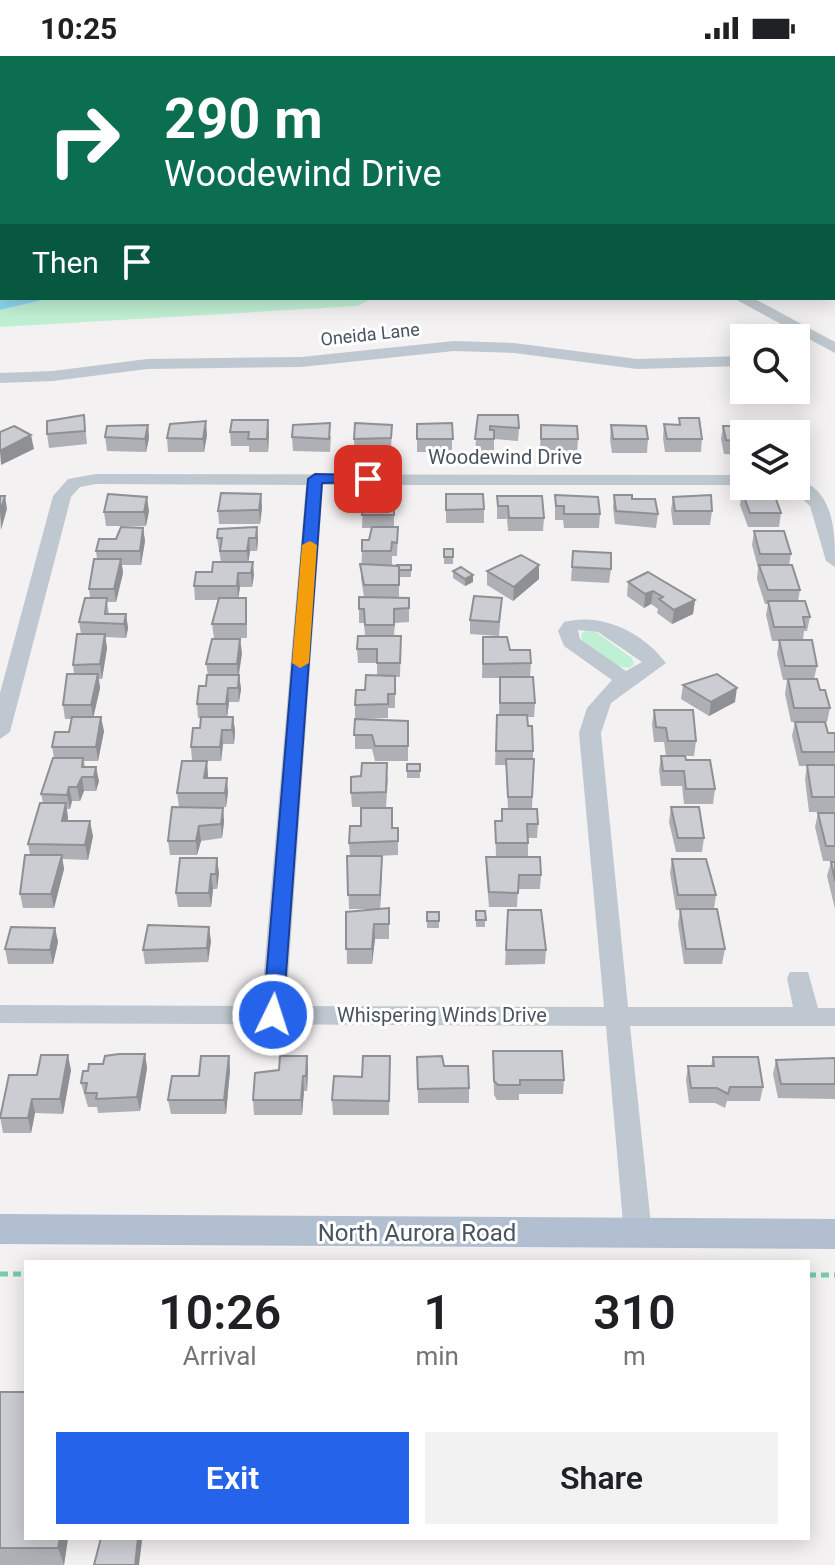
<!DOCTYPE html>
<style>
:root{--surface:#fff;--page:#f2f2f2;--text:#202124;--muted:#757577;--accent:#2563eb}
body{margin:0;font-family:Roboto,sans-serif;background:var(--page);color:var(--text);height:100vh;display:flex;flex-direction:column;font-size:30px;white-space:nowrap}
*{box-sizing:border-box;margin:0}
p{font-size:26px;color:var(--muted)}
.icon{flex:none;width:44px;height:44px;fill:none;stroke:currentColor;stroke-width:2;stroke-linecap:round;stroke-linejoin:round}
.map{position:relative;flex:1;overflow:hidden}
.drawer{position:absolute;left:24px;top:1204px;width:786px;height:280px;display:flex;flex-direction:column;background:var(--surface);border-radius:0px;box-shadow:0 4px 20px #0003}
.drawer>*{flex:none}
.guide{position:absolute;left:0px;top:0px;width:836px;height:244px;box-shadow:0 4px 20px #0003;background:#0b6e4f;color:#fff;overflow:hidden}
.fabs{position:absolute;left:730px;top:268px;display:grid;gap:16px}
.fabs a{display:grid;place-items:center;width:80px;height:80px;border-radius:0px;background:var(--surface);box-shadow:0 4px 20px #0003;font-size:40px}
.pin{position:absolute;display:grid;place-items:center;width:68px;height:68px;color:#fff;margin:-34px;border-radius:16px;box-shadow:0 4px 12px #0006}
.me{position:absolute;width:88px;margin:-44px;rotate:4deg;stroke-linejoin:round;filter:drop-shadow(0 0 6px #0008)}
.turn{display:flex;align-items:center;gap:28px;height:168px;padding:0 32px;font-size:36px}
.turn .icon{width:104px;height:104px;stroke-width:2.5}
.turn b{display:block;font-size:56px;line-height:68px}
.then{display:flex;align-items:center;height:76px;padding:0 32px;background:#0003;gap:16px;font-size:30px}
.eta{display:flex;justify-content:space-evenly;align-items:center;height:136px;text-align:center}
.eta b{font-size:48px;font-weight:600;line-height:56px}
.primary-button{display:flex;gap:16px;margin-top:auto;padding:16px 32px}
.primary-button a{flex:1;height:92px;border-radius:0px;background:var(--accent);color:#fff;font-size:32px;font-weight:600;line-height:92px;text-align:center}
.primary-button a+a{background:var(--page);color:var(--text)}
.status{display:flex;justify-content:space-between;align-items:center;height:56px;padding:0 40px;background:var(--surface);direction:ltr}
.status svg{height:22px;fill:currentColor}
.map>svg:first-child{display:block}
</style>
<div class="status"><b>10:25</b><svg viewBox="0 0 49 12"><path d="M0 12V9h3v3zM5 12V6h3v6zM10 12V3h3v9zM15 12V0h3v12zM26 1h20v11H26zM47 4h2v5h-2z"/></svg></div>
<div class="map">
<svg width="835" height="1509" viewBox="0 0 835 1509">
<rect width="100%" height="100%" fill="#f3f1f1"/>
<g fill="#c0f0d4">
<polygon points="51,242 373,242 357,250 0,271 0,254"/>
<polygon points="585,575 596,576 632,602 634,609 628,612 618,610 582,584 581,578"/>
</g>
<polygon fill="#8dd7ed" points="0,105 2,242 51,242 0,254"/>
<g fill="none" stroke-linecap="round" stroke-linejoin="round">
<g stroke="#77cfa6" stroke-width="5" stroke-dasharray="8 5" stroke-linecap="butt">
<polyline points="0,1218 26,1218"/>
<polyline points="808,1219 835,1219"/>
</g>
<g fill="#bfc8d0" fill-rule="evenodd">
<polygon points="1,14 2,14 2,22 0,22"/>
<polygon points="2,65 2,73 0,74 0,66"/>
<polygon points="733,242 753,242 835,286 835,297"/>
<polygon points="454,285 514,287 637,303 744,300 744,310 637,313 514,297 454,295 301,311 147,313 53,325 0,327 0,317 53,315 147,303 301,301"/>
<path d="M96 418 744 419V429H323L286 950 604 951 579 677 587 652 612 624 564 590 558 575 564 566C601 556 643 576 666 607L611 647 601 677 628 951H793L787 922 790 916H808L818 952H835V970H630L652 1178 648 1186 638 1190 628 1186 624 1178 606 970 0 967V949L261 950 306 429 96 428 80 431 71 441 10 676 0 683V637L53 440 68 423ZM578 574 598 576 642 606 626 615 580 583Z"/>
<path d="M796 423C835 433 835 477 835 511L826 505 810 450 788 430H796Z"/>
</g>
<polygon fill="#b1bfd0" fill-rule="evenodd" points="0,1158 835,1163 835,1193 0,1188"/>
</g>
<g fill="#afb0b5">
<polygon points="776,0 815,0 816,2 777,2"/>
<polygon points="84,359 87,388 49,392 47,378"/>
<polygon points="478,359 519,372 518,385 494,383 494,396 475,396"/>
<polygon points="679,362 702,383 701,396 665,396 663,382 664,368 679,368"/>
<polygon points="452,367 452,396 417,396 417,368"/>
<polygon points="148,369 149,382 146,396 107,395 105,381"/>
<polygon points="392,369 391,396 354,396 354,383"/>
<polygon points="541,369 578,383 577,397 540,396"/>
<polygon points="611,369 648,383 647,397 612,397 610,383"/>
<polygon points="723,370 744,378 744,399 724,398 721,383"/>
<polygon points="230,376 269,377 268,396 249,396 249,390 231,390"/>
<polygon points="207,379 204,396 168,396 167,382"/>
<polygon points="331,380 330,396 293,395 292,381"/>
<polygon points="742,435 781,457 779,471 748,471 740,449"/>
<polygon points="261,438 262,452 260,468 219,468 218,455"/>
<polygon points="394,438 394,471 398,471 397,500 392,500 392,509 379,509 397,510 411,509 411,521 399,521 399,542 409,542 409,566 395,567 394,580 401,580 400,621 395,621 395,652 388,652 388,662 363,663 408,665 408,705 375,705 372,693 355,693 355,649 377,620 377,607 358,607 357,593 365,580 364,567 359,567 359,553 364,541 361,522 362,495 369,484 371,472 362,472 363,448 371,448"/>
<polygon points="446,438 484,453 484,467 446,467"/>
<polygon points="555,439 600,458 599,472 564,472 563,464 555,464"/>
<polygon points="614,439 632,443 658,458 656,472 615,468 613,452"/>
<polygon points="497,440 544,462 543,475 508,475 507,463 497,463"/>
<polygon points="673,441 712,455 710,469 673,469 671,454"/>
<polygon points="149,455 146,470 106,470 104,456"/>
<polygon points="257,471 258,484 257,495 250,495 248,506 254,519 252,531 240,531 238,542 247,556 247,582 214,582 212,568 219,544 195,544 194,530 212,516 221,506 217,482"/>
<polygon points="143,472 145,485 141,509 122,509 123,517 116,546 107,546 109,558 126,558 128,572 126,582 105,581 107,592 102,623 99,623 100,632 93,661 104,675 98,705 84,705 85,711 99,725 96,735 84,735 80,745 72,745 70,753 67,753 68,765 93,780 88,804 62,803 64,813 54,852 23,852 20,838 30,799 28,788 43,747 41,738 54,702 52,691 69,676 72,663 65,663 63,649 74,618 73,609 81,578 79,566 90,542 89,533 97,503 96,495 116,483"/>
<polygon points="754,475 791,498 789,509 800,534 798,545 810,561 807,575 804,575 803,584 817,610 814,623 830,652 827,666 825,666 828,677 835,677 835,756 809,756 805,723 807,710 799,710 792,680 795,666 791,666 785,638 787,624 783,624 777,598 779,585 772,585 766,559 768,548 765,548 757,523 758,512 752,489"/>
<rect x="444" y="493" width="9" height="15"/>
<polygon points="573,495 611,513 609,527 571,525"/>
<polygon points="453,515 473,519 473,526 465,530 453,522"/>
<polygon points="487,515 539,523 513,545 487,529"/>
<polygon points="628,526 695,544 693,558 672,568 657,557 658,553 651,548 644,552 627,540"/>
<polygon points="502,542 499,580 470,578 470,564"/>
<polygon points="483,581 510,594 531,607 530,621 535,647 534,661 527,661 533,695 533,703 534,703 532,753 538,768 537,782 528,782 528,801 541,819 540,833 518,833 517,851 489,851 486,815 486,801 496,801 495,765 501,765 502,753 508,753 506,709 495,709 497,659 499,659 500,622 482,622"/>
<polygon points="242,597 239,619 241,633 239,646 229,646 227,661 233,661 235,675 234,688 223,688 221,705 192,705 207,705 208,722 228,736 226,751 179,751 177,737 192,705 191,691 200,672 201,662 198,662 197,648 206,630 208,619 206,608"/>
<polygon points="683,629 735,646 709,660 681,643"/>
<polygon points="654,654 696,685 694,700 666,700 664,686 654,686 652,668"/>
<polygon points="661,700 686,704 715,733 713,748 684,748 682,730 661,730 659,714"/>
<rect x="407" y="708" width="13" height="14"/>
<polygon points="361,720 388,721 386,751 352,751 351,737"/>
<polygon points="671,751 704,782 702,796 676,796 669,766"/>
<polygon points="223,752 224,766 222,782 201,785 197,799 170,799 168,785"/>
<polygon points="818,757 835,757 835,805 823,805 815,771"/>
<polygon points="392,772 398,772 398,799 376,800 382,800 380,853 389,852 389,883 375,883 372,908 347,908 346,856 373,853 349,853 347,800 350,800 349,787"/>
<polygon points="180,802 219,817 217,833 213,833 211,851 178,851 176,837"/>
<polygon points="672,803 716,839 714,853 725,893 722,908 684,908 678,868 680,854 676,854 670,817"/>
<polygon points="831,806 835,806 835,853 827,820"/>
<polygon points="508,854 546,894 545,908 505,909"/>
<rect x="476" y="855" width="9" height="16"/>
<rect x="427" y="856" width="12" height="16"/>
<polygon points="55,872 58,886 53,908 8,908 5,893"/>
<polygon points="211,885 208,906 145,908 143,894"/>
<polygon points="493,995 564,1024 563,1038 519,1038 519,1044 497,1044 494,1039"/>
<polygon points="145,998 147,1012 140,1055 98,1057 97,1051 88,1051 81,1027 88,1015 103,1008"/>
<polygon points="229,1000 230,1014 226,1058 171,1058 168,1044 199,1020"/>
<polygon points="307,1000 308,1015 307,1035 304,1035 302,1059 254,1059 253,1044 279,1014"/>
<polygon points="390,1000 389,1059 333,1059 332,1044"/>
<polygon points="417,1001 469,1032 469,1047 418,1047"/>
<polygon points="713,1001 763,1031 760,1045 727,1045 725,1052 715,1047 689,1047 686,1024 688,1010 711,1010"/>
<polygon points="835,1002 835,1043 778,1042 773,1018 776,1004"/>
<polygon points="71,1014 63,1058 35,1057 31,1077 3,1077 0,1060 37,1019"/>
<polygon points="0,1336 68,1482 64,1509 0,1509"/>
</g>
<g fill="#8e9094">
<polygon points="0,0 10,0 11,2 2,2 2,16 0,16"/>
<polygon points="268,364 269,377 268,396 267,383"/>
<polygon points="206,365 207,379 204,396 203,383"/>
<polygon points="148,369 149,382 146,396 145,383"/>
<polygon points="31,379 34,393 1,409 0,395"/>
<polygon points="261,438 262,452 260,468 259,454"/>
<polygon points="5,440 7,453 1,474 0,456"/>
<polygon points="147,441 149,455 146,470 144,456"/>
<polygon points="257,471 258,484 257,495 256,482"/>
<polygon points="143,472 145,485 141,509 140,495"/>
<polygon points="249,482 250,495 248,509 247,495"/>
<polygon points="121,503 123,517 116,546 114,533"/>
<polygon points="253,506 254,519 252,531 251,517"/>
<polygon points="539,509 539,523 513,545 514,531"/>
<polygon points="238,517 240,531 238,544 237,530"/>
<polygon points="473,519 473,526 465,530 465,523"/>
<polygon points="653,535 651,548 644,552 645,538"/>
<polygon points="695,544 693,558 672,568 674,554"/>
<polygon points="126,558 128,572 126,582 124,568"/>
<polygon points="105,578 107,592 102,623 100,608"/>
<polygon points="240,583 242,597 238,622 237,608"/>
<polygon points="98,618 100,632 93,663 91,649"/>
<polygon points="239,619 241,633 239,646 238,632"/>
<polygon points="228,632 229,646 227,662 226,648"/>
<polygon points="737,632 735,646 709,660 711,646"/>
<polygon points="101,661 104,675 98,705 96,691"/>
<polygon points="233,661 235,675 234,688 232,674"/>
<polygon points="222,674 223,688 221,705 220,691"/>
<polygon points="207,705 208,720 206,736 204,722"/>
<polygon points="96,711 99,725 96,735 94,721"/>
<polygon points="82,721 84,735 80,745 77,731"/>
<polygon points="227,722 228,736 226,751 225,737"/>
<polygon points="69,731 72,745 70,753 67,739"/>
<polygon points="66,747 68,762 64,779 62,765"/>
<polygon points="223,752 224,766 222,782 221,768"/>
<polygon points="90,765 93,780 88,804 85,789"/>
<polygon points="199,770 201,785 197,799 196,785"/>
<polygon points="62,799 64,813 54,852 51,838"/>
<polygon points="382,800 382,814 380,853 380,839"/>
<polygon points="217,802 219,817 217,833 216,818"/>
<polygon points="211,818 213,833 211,851 209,837"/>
<polygon points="374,868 375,883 372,908 372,893"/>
<polygon points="209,871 211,885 208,906 207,892"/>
<polygon points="55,872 58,886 53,908 50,894"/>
<polygon points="145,998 147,1012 140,1055 137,1041"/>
<polygon points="68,999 71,1014 63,1058 60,1043"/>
<polygon points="229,1000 230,1014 226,1058 224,1044"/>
<polygon points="307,1000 308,1015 307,1035 306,1020"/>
<polygon points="303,1020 304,1035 302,1059 301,1044"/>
<polygon points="32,1043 35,1057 31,1077 28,1062"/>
<polygon points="60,1482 68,1482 64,1509 58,1492"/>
<polygon points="138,1482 142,1482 142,1485 139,1509 135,1509"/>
</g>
<g fill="#cbcdd3" stroke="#8e9094" stroke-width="2">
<polygon points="787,0 815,0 816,2 788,2"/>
<polygon points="84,359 85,375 47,378 47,365"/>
<polygon points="478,359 518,359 519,372 490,370 490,374 494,374 494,383 475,383"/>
<polygon points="679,362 699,362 702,383 667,383 664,368 680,369"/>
<polygon points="232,364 268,364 267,383 248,383 249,376 230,376"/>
<polygon points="206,365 203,383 167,382 170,368"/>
<polygon points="330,367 329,383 292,381 293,369"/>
<polygon points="355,367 392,369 391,382 354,383"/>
<polygon points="452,367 453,383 417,383 417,368"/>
<polygon points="148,369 145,383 105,381 107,370"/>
<polygon points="541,369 577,370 578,383 541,383"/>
<polygon points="611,369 646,370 648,383 613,383"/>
<polygon points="14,370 31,379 0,395 0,376"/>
<polygon points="723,370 759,370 761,378 744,378 744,386 726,384"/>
<polygon points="742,435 773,435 781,457 750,457"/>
<polygon points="221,437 261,438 259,454 218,455"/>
<polygon points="108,438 147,441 144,456 104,456"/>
<polygon points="371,438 394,438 394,459 362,459 363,448 371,448"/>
<polygon points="446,438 483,438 484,453 446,454"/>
<polygon points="555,439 598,441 600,458 564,458 564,450 556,450"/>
<polygon points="614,439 632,439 632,443 655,443 658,458 616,455"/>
<polygon points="711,439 712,455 675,455 673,441"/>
<polygon points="0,440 5,440 0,456"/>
<polygon points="497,440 542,440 544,462 509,462 508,450 498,450"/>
<polygon points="121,471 143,472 140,495 96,495 99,483 116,483"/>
<polygon points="257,471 256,482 249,482 247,495 220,495 222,482 217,482 218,473"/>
<polygon points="372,471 398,471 397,487 392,486 391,495 362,495 362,484 369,484"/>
<polygon points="754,475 784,475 791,498 760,498"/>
<rect x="444" y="493" width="9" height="8"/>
<polygon points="573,495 611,497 611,513 572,511"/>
<polygon points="521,499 539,509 514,531 487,515"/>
<polygon points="94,503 121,503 114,533 89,533"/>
<polygon points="213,506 253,506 251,517 238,517 237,530 194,530 196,516 212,516"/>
<polygon points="360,508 399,510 399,529 364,529"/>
<polygon points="397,509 411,509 411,514 399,514 399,510 397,510"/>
<polygon points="759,509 792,509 800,534 768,534"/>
<polygon points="461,511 473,519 465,523 453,515"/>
<polygon points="648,516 695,544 674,554 659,543 663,541 653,535 645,538 628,526"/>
<polygon points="474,540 502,542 499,566 470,564"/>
<polygon points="359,541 409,542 409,552 394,553 394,569 365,569 364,553 359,553"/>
<polygon points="85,542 107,542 105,558 126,558 124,568 79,566"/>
<polygon points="219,542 246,542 246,568 212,568"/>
<polygon points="768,545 805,545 810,561 803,561 805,571 774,571"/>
<polygon points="77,578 105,578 100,608 73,609"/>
<polygon points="358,580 401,580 400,607 377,607 377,593 357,593"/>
<polygon points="483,581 507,581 510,594 530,594 531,607 483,608"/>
<polygon points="212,583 240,583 237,608 206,608"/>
<polygon points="779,584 812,584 817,610 785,610"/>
<polygon points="67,618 98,618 91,649 63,649"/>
<polygon points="717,618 737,632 711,646 683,629"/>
<polygon points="207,619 239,619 238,632 228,632 226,648 197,648 199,630 206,630"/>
<polygon points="366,619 395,620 395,638 388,638 388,648 355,649 356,634 365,634"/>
<polygon points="500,621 533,621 535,647 500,647"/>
<polygon points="788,623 817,623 820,634 825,634 830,652 794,652"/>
<polygon points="654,654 693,654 696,685 668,685 666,672 656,671"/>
<polygon points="497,659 527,659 528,670 532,670 533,695 496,695"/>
<polygon points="72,661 101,661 96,691 52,691 55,676 69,676"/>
<polygon points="201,661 233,661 232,674 222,674 220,691 191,691 193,672 200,672"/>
<polygon points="355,663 408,665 408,690 375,690 372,679 354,679"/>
<polygon points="795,666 825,666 828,677 835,677 835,696 802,696"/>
<polygon points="661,700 685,700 686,704 710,704 715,733 686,733 684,715 663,715"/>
<polygon points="53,702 83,702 82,711 96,711 94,721 82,721 77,731 69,731 67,739 41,738"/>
<polygon points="506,703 534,703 532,741 508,741"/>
<polygon points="182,705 207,705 204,722 227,722 225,737 177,737"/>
<polygon points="362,707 387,707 386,736 351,737 351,721 361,720"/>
<rect x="407" y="708" width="13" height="7"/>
<polygon points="807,709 835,709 835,741 812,741"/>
<polygon points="40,747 66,747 62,765 90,765 85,789 28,788"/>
<polygon points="172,751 223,752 221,768 199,770 196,785 168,785"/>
<polygon points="671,751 699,751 704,782 678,782"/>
<polygon points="361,752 392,752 392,772 398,772 398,785 349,787 350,770 361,770"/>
<polygon points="502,753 537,753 538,768 527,768 528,787 496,787 495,765 502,765"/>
<polygon points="818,757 835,757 835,790 826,790"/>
<polygon points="25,799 62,799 51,838 20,838"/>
<polygon points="347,800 382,800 380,839 348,839"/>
<polygon points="486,801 540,801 541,819 519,819 518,837 489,836"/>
<polygon points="180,802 217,802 216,818 211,818 209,837 176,837"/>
<polygon points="672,803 706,803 716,839 678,839"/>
<polygon points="831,806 835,806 835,825"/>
<polygon points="389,852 389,868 374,868 372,893 346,893 346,856"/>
<polygon points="680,853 717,853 725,893 686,893"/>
<polygon points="508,854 541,854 546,894 506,894"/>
<polygon points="476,855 485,855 486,864 476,864"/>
<rect x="427" y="856" width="12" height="9"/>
<polygon points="148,869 209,871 207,892 143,894"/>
<polygon points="11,871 55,872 50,894 5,893"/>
<polygon points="493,995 562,995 564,1024 520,1024 520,1029 498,1029 494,1025"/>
<polygon points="119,998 145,998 137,1041 96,1043 97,1037 85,1037 87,1027 81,1027 83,1015 88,1015 89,1008 103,1008 105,1000"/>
<polygon points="41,999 68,999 60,1043 32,1043 28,1062 0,1062 9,1019 37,1019"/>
<polygon points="201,1000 229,1000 224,1044 168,1044 172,1020 199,1020"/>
<polygon points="280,1000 307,1000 306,1020 303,1020 301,1044 253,1044 255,1017 279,1014"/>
<polygon points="363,1000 390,1000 389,1045 332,1044 334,1020 362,1021"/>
<polygon points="442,1000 444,1010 468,1010 469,1032 418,1033 417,1001"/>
<polygon points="713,1001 758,1001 763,1031 730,1031 728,1038 717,1032 691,1032 688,1010 714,1010"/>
<polygon points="835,1002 835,1028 781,1028 776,1004"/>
<polygon points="0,1336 26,1336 26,1482 60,1482 58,1492 0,1492"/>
<polygon points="101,1482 138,1482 135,1509 94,1509"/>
</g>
<polygon fill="#2563eb" stroke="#184099" stroke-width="2" points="368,419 376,423 373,426 322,427 283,959 273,967 263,959 308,423 315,418"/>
<polygon fill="#f59e0b" points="310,485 317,489 309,607 300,612 292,607 302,489"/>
<g text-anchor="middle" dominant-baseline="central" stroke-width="6" stroke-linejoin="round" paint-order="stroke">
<g font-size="18" fill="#48545f" stroke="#fff">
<text transform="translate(370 278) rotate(-6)">Oneida Lane</text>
</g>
<g font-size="20" fill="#48545f" stroke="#fff">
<text x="505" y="401">Woodewind Drive</text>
<text x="442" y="959">Whispering Winds Drive</text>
</g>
<g font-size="24" fill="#48545f" stroke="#fff">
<text x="417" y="1177">North Aurora Road</text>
</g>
</g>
</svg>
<div class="fabs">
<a><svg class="icon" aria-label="search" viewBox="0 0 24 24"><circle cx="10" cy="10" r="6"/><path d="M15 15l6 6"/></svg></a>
<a><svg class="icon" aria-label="layers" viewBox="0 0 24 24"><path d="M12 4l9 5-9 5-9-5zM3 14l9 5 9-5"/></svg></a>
</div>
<div class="pin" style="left:368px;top:423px;background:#d93025"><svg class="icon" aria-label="arrive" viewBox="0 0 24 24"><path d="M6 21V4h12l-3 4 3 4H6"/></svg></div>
<svg class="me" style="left:273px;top:959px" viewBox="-20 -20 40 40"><circle r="17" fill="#2563eb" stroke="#fff" stroke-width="3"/><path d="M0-11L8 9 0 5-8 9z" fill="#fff"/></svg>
<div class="guide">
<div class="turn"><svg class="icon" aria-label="right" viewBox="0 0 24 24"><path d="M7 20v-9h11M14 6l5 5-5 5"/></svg><div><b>290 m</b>Woodewind Drive</div></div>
<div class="then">Then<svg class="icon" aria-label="arrive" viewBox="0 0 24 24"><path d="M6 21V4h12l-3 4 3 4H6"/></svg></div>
</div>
<section class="drawer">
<div class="eta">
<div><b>10:26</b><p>Arrival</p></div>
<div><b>1</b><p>min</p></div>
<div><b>310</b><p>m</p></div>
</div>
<div class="primary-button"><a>Exit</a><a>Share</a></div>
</section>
</div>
